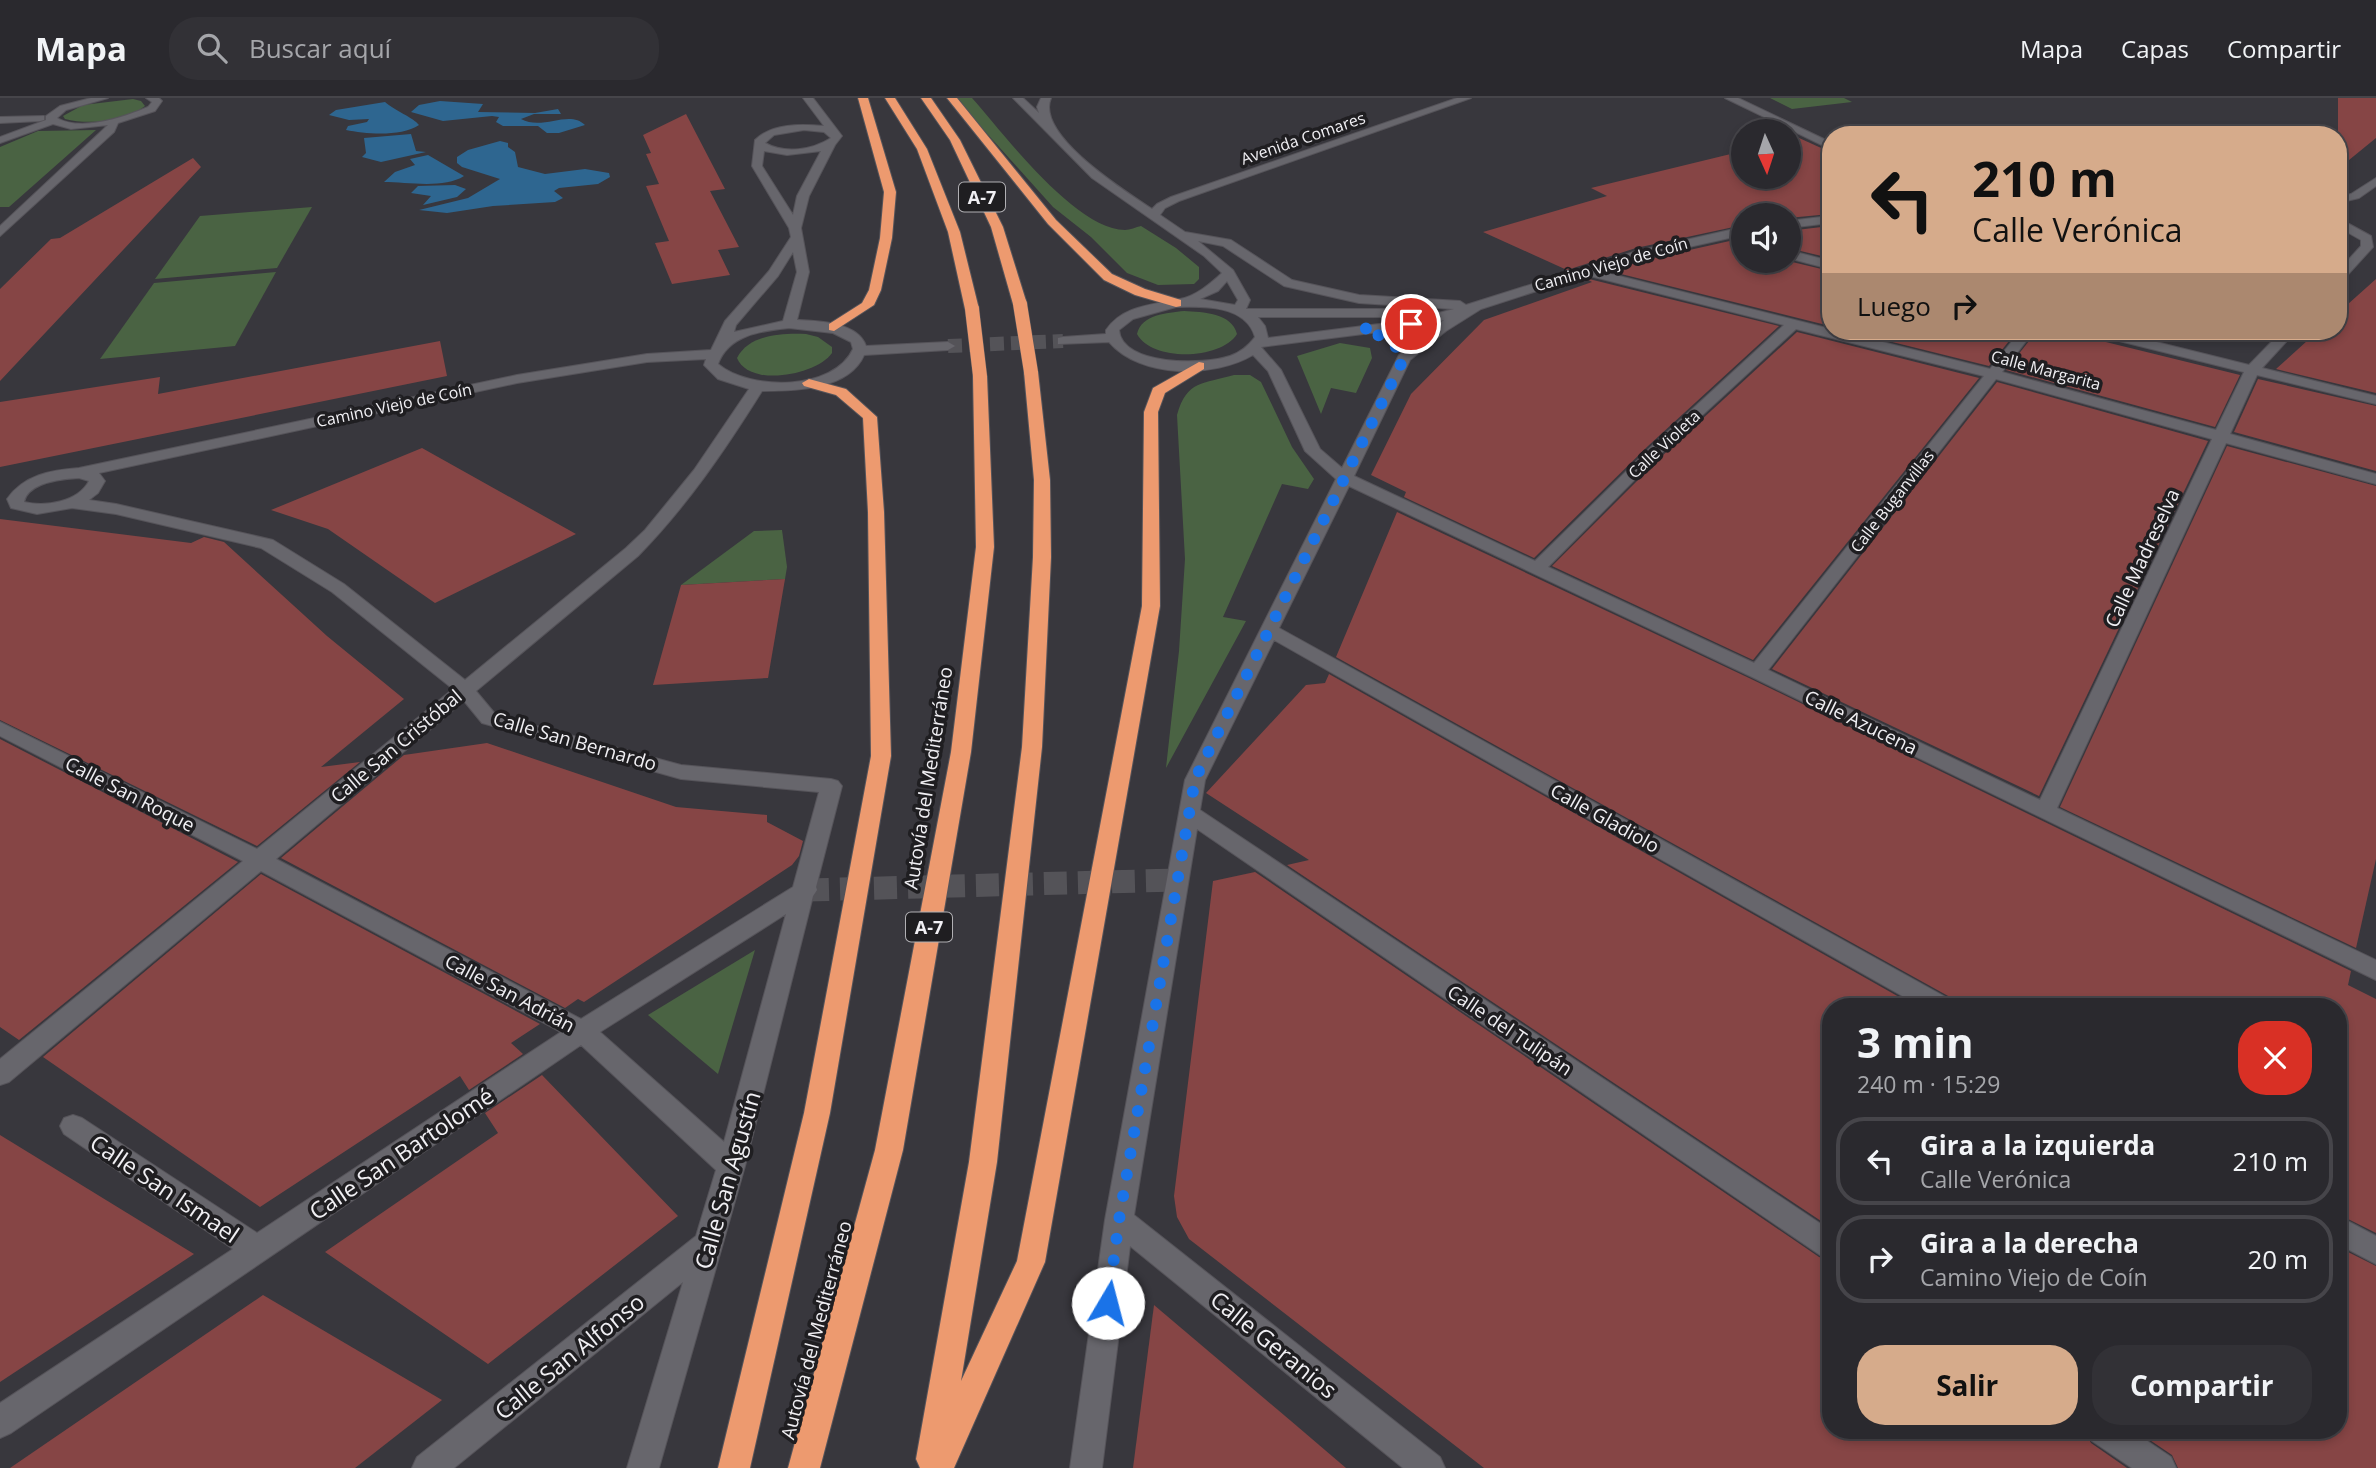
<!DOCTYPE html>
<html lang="es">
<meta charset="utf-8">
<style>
:root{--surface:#2a292e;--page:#323136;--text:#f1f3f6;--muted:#a5a6aa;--line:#46454a;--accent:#d6ab8b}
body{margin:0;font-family:"Open Sans",sans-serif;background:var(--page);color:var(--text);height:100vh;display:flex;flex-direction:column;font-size:26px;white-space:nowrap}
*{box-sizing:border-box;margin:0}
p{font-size:23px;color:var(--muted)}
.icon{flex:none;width:38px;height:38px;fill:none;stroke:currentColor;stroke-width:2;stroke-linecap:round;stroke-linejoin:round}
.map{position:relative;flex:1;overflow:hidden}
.panel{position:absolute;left:1822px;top:900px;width:525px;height:441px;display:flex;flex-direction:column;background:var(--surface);border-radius:28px;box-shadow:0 4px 10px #0003,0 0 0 2px var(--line)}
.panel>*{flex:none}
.banner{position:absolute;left:1822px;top:28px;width:525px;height:214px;border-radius:28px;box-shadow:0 4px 10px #0003,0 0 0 2px var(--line);background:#d6ab8b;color:#111;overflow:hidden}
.needle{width:46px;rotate:177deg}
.buttons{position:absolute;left:1731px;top:21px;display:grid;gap:14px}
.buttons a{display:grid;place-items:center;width:70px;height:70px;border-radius:50%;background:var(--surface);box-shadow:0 4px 10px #0003,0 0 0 2px var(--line);font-size:35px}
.pin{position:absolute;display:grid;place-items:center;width:60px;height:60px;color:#fff;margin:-30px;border:4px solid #fff;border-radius:50%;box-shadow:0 2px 7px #0007}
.me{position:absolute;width:77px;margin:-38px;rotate:8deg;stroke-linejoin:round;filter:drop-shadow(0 0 5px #0008)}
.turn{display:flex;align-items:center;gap:24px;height:147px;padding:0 35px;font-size:32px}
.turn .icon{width:91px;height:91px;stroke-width:2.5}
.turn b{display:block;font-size:49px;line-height:60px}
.then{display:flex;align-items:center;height:66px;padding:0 35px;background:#0003;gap:14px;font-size:26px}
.round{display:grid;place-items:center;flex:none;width:74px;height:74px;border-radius:28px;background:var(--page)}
.summary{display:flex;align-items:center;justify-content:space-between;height:119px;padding:0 35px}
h1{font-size:42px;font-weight:700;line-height:52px}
.button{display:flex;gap:14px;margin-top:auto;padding:14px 35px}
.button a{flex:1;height:80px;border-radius:28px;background:var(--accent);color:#111;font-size:28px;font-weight:700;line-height:80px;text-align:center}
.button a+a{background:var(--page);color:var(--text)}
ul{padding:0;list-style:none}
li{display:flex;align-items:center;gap:21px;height:88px;margin:0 14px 10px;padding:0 21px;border:4px solid var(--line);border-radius:28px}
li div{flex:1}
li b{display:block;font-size:26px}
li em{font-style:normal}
header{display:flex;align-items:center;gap:42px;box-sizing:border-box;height:98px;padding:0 35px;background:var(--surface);border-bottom:2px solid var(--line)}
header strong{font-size:33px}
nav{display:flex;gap:38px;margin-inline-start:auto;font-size:24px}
.search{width:490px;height:63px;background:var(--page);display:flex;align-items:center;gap:18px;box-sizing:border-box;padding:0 24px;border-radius:28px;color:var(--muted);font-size:26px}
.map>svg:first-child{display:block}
</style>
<header>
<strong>Mapa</strong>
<div class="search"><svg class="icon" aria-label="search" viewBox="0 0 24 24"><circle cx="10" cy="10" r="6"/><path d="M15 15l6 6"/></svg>Buscar aquí</div>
<nav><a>Mapa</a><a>Capas</a><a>Compartir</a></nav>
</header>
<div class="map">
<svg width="2376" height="1370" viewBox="0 0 2376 1370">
<rect width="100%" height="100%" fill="#38373d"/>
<g fill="#4a6343">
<path d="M955 0H972C1004 36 1075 131 1125 132 1130 132 1136 129 1141 128L1176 150 1199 169V181L1194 186 1158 187 1127 175 1091 139 1053 109Z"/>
<polygon points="1770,0 1844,0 1852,4 1792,11"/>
<path d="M133 1 141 3 145 8C126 24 88 27 65 21L63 18 83 7Z"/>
<polygon points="96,32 9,109 0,109 0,49 38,33"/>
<polygon points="312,109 277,170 155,181 200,118"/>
<polygon points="276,174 235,248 100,261 154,185"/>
<path d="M1184 213C1203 214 1232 215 1237 236 1221 262 1152 264 1137 236 1142 216 1167 215 1184 213Z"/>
<path d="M806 236 818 239 832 249V255C817 277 749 290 737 260 749 236 783 235 806 236Z"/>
<polygon points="1340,245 1370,250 1372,260 1356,295 1331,290 1321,316 1297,258"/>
<path d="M1234 277H1250L1261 284 1292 349 1314 381 1308 391 1282 386 1223 519 1246 523 1166 670 1179 553 1185 461 1177 317C1187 282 1203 286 1234 277Z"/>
<polygon points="782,432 787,469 785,481 681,487 754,433"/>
<polygon points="755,852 718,976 648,917"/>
</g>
<g fill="#2e6690">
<path d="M440 3 483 6 478 14 535 15 558 11 561 16H534L521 21C543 33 569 11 585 27L559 35H547L538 28H503L496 24 499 19 492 18 443 23 411 14 419 7Z"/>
<path d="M385 4C394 12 414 20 419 27 401 39 366 36 346 32L348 28 367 24 369 21 349 22 329 17 336 12Z"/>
<polygon points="411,36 416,53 426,54 381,64 362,59 366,55 364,40"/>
<polygon points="500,43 508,45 508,49 515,54 518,69 545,76 585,71 609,75 610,79 598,86 559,90 554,93 563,100 555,104 493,108 447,115 419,112 468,100 500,81 462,69 457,65 457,59 468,52"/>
<path d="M428 57 464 78C444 91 407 84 384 84L395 74 415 67 410 61Z"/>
<polygon points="455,87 466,91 457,99 423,107 431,98 411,95 418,88"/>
</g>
<g fill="#864545">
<polygon points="2338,0 2376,0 2376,40 2338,71"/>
<polygon points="686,16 725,91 710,93 739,149 718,152 730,177 672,186 655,145 669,143 646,88 659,86 646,56 651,55 643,37"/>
<polygon points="1788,35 1830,54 1830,116 1788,120 1788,117 1743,117 1743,127 1636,150 1567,172 1483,134 1607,98 1591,90 1743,53 1743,79 1788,79"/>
<polygon points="193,60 201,69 0,283 0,191 51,141 60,140"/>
<polygon points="1830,128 1830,160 1788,150 1788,133"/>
<polygon points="1743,140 1743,163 1788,163 1830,173 1830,228 1609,173 1645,162"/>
<polygon points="1585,180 1779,228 1648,348 1534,460 1404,399 1406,394 1371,377 1411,296 1484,222 1592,184"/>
<polygon points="2376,181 2376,295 2276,271 2318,233 2338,233 2338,215"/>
<polygon points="1848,233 2017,233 1989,268"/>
<polygon points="2037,233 2061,233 2240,277 2215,329 2006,272"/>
<polygon points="1797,234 1979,280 1753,562 1552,468 1662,358"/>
<polygon points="440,243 447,278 0,369 0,304 160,279 158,296"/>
<polygon points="2258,281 2376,308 2376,373 2234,334"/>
<polygon points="1997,284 2208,343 2039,698 1772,571"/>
<polygon points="2227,348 2376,388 2376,761 2356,850 2060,709"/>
<polygon points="422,350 576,436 435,505 328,431 271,412"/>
<polygon points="1397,414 1749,580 2351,873 2348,887 2376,901 2376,1135 2338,1116 2338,908 1955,908 1950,899 1336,559"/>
<polygon points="0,421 191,445 204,439 224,444 327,538 404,601 321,669 360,664 257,748 0,622"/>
<polygon points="785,481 768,580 653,587 681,487"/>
<polygon points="1329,576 1915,908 1830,908 1830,1129 1287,767 1309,762 1206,695 1306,587 1325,585"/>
<polygon points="0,641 238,764 19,942 0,929"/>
<polygon points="487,645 676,709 767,717 767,724 803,743 799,758 792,767 584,904 578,901 565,910 281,760 404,657"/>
<polygon points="1255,774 1819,1159 1830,1163 1830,1332 2084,1332 2091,1345 2127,1370 1484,1370 1189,1141 1177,1119 1174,1098 1213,783"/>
<polygon points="261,776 540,926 511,945 523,956 469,992 460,978 260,1109 43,959"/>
<polygon points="542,977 678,1118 488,1266 325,1154 498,1035 485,1015"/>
<polygon points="0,1037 194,1156 0,1284"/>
<polygon points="2338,1149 2376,1168 2376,1370 2178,1370 2172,1357 2135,1332 2338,1332"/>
<polygon points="263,1197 442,1302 355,1370 10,1370"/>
<polygon points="1154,1207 1291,1323 1346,1370 1133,1370"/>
</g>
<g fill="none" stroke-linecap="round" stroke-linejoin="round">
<polyline stroke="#545358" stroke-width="14" stroke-dasharray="14 7" stroke-linecap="butt" points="948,248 1063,243"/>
<polyline stroke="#545358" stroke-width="23" stroke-dasharray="23 11" stroke-linecap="butt" points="806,792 1177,782"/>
<defs>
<g id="minor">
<path d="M91 0H108L66 12 57 20C82 34 124 19 148 9L152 4 146 0H159L162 3 155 13 118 25 114 34 0 138V128L108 27 71 31 53 26 0 45V39L46 22V18L60 8Z"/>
<path d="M803 0H813L842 38 835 47 809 98 801 130 809 174 797 222C818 223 858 224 866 248L948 244 955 248 948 252 864 257C849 292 794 293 762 293 725 352 687 408 638 458L476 593 496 617 681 667 831 681 838 683 842 688 816 789 817 792 813 798 745 1068 659 1370H627L683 1184 454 1370H412L417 1359 696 1138 716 1072 581 947 11 1335 0 1340V1305L233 1151 64 1036 60 1028 64 1020 73 1017 82 1020 257 1135 561 934 261 773 9 984 0 987V961L243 763 0 638V624L257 751 453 591 332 494 261 450 116 416 72 410 37 416 11 410 7 401C24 377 51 372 79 370L517 277 647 256 711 252 725 223 769 173 791 139 789 130 752 68 755 42C772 25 801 26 824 28ZM804 32 824 34 831 40C812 52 785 56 765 45L774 37ZM764 53 787 57 821 53 797 98 793 117 762 68ZM793 154 797 174 783 223 734 234 736 227 778 178ZM789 230 833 235 851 244 853 251C834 293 750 293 718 266 729 236 762 233 789 230ZM706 261 704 267 718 281 749 291 694 372 645 432 626 450 465 582 344 486 273 442 116 406 89 402 98 395 105 383 99 375 517 285 647 264ZM79 380 89 383C78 404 46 409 24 404 28 384 62 381 79 380ZM464 603 482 625 681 681 819 694 793 789 581 921 276 761ZM786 816 724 1044 600 934Z"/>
<path d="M1013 0H1023L1039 15 1037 9 1041 0H1051C1035 37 1125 93 1152 111L1157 106 1171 99 1457 0H1471L1179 103 1165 110 1160 117 1185 134 1231 142 1292 182 1359 197 1460 203 1466 207 1637 153 1743 129V137L1644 159 1599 173 1990 271 2020 233H2034L2002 274 2216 332 2244 274 2091 236 2089 233H2112L2249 267 2282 233H2296L2262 270 2376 298V306L2257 277 2230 336 2376 376V386L2226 345 2057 710 2376 862V882L1750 578 1349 388 1279 530 1949 901 1952 908H1920L1274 542 1205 682 1200 712 1830 1132V1161L1820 1157 1197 731 1134 1117 1440 1359 1445 1370H1403L1130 1148 1102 1370H1070L1105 1122 1185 682 1336 381 1305 353 1268 273 1253 257C1214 280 1141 281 1109 244L1058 246V240L1063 239 1106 236V232C1123 207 1153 207 1180 201 1196 198 1210 186 1222 175L1204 158 1092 80ZM1198 143 1223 148 1284 188 1359 205 1454 211 1411 222 1268 240 1265 228 1258 219H1392L1399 215 1392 211H1246L1250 202 1233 172ZM1586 177 1784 227 1650 350 1535 463 1354 378 1410 262 1446 233 1481 211ZM1227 183 1238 202 1235 207 1200 201 1218 193ZM1176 209C1203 208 1246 207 1255 239 1248 248 1241 254 1230 258 1204 267 1122 268 1119 232L1133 221ZM1444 222 1399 257 1342 370 1320 351 1281 272 1261 249 1411 230ZM1796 231 1984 278 1754 565 1548 469 1660 356ZM1996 281 2212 341 2040 702 1768 572Z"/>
<polygon points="1725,0 1738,0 1830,44 1830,51"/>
<polygon points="44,18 44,22 40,23 0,25 0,19"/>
<polygon points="2376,80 2376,88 2359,100 2338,105 2338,99 2351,96"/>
<polygon points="1830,118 1830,125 1788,130 1788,123"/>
<polygon points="2338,120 2371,138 2373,149 2342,183 2338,184 2338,173 2361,148 2361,142 2338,129"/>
<polygon points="1788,152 1830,163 1830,171 1788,160"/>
<polygon points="2338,1118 2376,1138 2376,1166 2338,1146"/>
<polygon points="2087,1332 2131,1332 2171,1359 2176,1370 2132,1370 2092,1343"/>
</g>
<g id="highway">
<polygon points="858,0 868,0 896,94 892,140 881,192 874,207 834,233 829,232 829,226 862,205 869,192 880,140 884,94"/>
<polygon points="885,0 895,0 927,51 960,134 979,211 977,214 972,215 965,211 948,134 917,51"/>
<polygon points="921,0 931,0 960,42 1003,129 1027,206 1025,209 1020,210 1013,206 991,129 950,42"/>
<polygon points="947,0 957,0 1056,122 1112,176 1145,191 1181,202 1181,208 1176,209 1135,197 1104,182 1048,126"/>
<polygon points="1199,264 1204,265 1204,271 1165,295 1158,314 1160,508 1045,1164 954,1370 920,1370 916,1361 969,1064 1022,649 1033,459 1034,382 1024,274 1031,270 1038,274 1050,382 1051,459 1042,649 997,1064 961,1283 1017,1163 1142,508 1144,314 1153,290"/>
<polygon points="980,274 987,278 994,449 971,654 903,1052 820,1370 788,1370 875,1052 951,654 976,449 973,278"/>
<polygon points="809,281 846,291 877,319 884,414 891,658 830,1015 750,1370 718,1370 804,1015 871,658 868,414 863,320 836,297 804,288 802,285"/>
</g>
</defs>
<use href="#minor" stroke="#56545a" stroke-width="2"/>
<use href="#highway" stroke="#56545a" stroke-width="2"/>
<use href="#minor" fill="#67666c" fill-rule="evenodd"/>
<use href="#highway" fill="#ed9a6f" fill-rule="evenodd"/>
<defs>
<g id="highway-bridge">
<polyline points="1020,206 1031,274"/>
<polyline points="972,211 980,278"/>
</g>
</defs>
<use href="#highway-bridge" stroke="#56545a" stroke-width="15" stroke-linecap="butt"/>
<use href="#highway-bridge" stroke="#ed9a6f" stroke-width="14"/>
</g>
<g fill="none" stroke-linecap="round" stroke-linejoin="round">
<polyline stroke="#1a73e8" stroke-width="12" stroke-dasharray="0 21.6" points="1108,1205 1119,1122 1195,681 1404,260 1391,242 1362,231 1411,226"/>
</g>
<g text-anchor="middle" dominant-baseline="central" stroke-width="7" stroke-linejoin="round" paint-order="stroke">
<g font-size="16" fill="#f0eff3" stroke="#1f1e21">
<text transform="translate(1303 40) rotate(-19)">Avenida Comares</text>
<text transform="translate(1611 166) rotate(-16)">Camino Viejo de Coín</text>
<text transform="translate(2046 272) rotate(15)">Calle Margarita</text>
<text transform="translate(394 307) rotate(-12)">Camino Viejo de Coín</text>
<text transform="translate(1664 346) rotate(-43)">Calle Violeta</text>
<text transform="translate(1892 403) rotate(-52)">Calle Buganvillas</text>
</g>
<g fill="#1f1e21" stroke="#b1b0b4" stroke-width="2">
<rect x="959" y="84.5" width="46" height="29" rx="5"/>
<rect x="906" y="814.5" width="46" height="29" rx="5"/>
</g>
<g font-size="18" font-weight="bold" fill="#f0eff3">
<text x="982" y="99">A-7</text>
<text x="929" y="829">A-7</text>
</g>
<g font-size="19" fill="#f0eff3" stroke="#1f1e21">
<text transform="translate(2142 460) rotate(-65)">Calle Madreselva</text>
<text transform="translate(1861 624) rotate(26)">Calle Azucena</text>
<text transform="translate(575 643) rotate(16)">Calle San Bernardo</text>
<text transform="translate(396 648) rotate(-40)">Calle San Cristóbal</text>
<text transform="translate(928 680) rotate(-81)">Autovía del Mediterráneo</text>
<text transform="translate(130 696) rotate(27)">Calle San Roque</text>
<text transform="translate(1605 720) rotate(29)">Calle Gladiolo</text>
<text transform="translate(510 895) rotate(28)">Calle San Adrián</text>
<text transform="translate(1510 932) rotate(34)">Calle del Tulipán</text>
<text transform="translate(816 1232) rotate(-75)">Autovía del Mediterráneo</text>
</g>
<g font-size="23" fill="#f0eff3" stroke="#1f1e21">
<text transform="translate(401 1055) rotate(-34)">Calle San Bartolomé</text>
<text transform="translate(727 1082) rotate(-74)">Calle San Agustín</text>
<text transform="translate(165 1090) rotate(34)">Calle San Ismael</text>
<text transform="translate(1274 1246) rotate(39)">Calle Geranios</text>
<text transform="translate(569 1258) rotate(-39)">Calle San Alfonso</text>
</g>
</g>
</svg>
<div class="buttons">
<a><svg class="needle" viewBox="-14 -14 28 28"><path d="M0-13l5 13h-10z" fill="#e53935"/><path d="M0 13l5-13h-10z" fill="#a5a6aa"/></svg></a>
<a><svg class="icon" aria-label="sound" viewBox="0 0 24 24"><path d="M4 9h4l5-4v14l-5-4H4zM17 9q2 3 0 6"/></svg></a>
</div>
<div class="pin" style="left:1411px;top:226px;background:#d93025"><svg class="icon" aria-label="arrive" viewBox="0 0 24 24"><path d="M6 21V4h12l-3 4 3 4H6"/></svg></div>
<svg class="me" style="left:1108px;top:1205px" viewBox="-20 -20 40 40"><circle r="19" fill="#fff"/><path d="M0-13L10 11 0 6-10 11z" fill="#1a73e8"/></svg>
<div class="banner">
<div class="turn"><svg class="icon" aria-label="left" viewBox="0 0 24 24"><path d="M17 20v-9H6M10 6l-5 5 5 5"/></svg><div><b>210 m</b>Calle Verónica</div></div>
<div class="then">Luego<svg class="icon" aria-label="right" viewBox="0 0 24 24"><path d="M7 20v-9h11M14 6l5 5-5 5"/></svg></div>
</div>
<section class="panel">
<div class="summary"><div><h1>3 min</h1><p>240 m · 15:29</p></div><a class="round" style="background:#d93025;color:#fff"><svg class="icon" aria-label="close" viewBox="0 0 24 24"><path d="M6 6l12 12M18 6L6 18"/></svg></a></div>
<ul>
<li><svg class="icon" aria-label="left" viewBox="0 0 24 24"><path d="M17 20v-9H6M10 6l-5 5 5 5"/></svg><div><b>Gira a la izquierda</b><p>Calle Verónica</p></div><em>210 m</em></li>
<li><svg class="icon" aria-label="right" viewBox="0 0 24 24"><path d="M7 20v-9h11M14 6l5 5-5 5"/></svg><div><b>Gira a la derecha</b><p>Camino Viejo de Coín</p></div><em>20 m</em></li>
</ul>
<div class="button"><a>Salir</a><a>Compartir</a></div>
</section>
</div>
